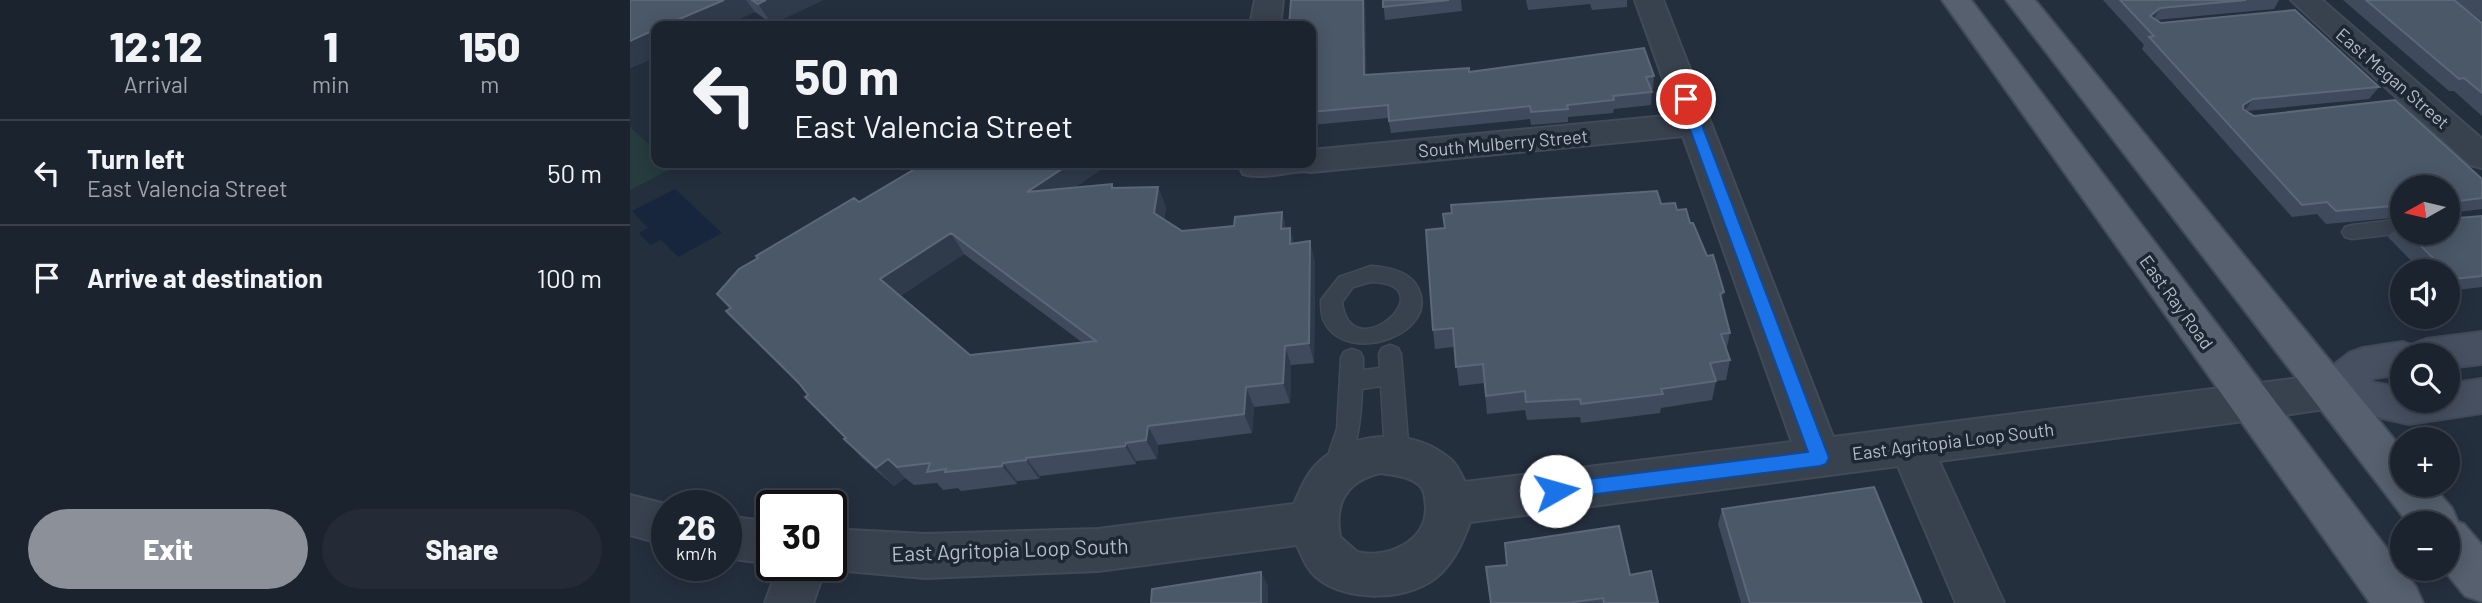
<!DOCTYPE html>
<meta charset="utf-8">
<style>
:root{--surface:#1b232e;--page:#242b36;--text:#f1f3f6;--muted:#a0a4aa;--line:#39404a;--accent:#8c9099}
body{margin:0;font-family:Barlow,sans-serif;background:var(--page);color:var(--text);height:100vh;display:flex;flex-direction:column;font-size:26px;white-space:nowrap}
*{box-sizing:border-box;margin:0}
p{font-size:23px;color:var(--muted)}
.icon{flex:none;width:38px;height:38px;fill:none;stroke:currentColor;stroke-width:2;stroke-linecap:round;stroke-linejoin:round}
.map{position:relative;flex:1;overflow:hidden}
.drawer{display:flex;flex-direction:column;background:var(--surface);width:630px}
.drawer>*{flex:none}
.hud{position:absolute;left:21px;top:21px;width:665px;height:147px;border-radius:14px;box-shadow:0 4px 18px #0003,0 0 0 2px var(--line);background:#1b232e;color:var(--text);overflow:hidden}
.needle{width:46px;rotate:262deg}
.fabs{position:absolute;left:1760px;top:175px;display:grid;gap:14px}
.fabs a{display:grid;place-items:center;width:70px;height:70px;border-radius:50%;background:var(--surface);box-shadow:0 4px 18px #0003,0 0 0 2px var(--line);font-size:35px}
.speed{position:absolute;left:21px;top:490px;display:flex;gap:14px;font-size:35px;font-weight:700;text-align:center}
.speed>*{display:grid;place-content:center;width:91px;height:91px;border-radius:50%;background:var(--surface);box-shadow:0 4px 18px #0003,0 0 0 2px var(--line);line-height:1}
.speed small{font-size:18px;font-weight:400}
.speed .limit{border:4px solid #111;border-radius:10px;background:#fff;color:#111}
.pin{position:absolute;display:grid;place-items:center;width:60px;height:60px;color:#fff;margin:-30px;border:4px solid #fff;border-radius:50%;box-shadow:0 2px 7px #0007}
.me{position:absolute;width:77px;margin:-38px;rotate:83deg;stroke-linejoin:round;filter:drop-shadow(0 0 5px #0008)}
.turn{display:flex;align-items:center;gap:24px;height:147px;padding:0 28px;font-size:32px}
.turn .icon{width:91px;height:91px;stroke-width:2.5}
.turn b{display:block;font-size:49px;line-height:60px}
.eta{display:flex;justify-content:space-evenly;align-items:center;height:119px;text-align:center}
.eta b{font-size:42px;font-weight:800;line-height:49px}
.cta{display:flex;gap:14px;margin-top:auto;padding:14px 28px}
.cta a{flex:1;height:80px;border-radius:42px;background:var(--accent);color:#fff;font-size:28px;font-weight:800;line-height:80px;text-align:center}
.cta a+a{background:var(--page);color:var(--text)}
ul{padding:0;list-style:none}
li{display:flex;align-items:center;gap:21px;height:105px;padding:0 28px;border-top:2px solid var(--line)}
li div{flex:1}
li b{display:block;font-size:26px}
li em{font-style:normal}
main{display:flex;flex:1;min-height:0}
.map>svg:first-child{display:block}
</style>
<main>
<section class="drawer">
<div class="eta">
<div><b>12:12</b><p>Arrival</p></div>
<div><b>1</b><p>min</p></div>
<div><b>150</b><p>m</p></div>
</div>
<ul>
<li><svg class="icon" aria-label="left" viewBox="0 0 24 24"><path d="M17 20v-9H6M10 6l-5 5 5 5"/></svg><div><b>Turn left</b><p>East Valencia Street</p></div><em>50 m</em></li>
<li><svg class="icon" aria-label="arrive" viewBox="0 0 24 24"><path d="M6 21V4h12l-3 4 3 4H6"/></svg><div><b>Arrive at destination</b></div><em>100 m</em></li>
</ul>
<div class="cta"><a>Exit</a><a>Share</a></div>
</section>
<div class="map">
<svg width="1852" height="603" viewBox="0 0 1852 603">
<rect width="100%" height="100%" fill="#242f3e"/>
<polygon fill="#263c3f" points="0,127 26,151 26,163 40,163 45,167 0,190"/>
<polygon fill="#17263c" points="45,189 92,233 48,257 31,240 20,245 9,233 18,228 2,211"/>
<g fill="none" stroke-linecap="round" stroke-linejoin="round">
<defs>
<g id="lane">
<polygon points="1773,219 1773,233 1722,239 1715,237 1712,232 1715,227 1722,225"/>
<path d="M741 266C757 267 775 270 785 283 818 332 716 369 694 321 691 315 691 307 691 300L709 277ZM741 282C819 284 721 372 712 302L723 287Z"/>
<path d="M760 345 768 348 771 354 779 454 775 461 767 464 759 461 755 454 751 386 732 389C731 421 727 450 713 480L704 483 695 480 692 473 707 429 711 358 714 352 722 349 730 352 733 358V370L750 368 749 354 752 348Z"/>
</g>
<g id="street">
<polygon points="625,0 653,0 650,26 620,26"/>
<path d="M1005 0H1033L1203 437 1701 374 1716 379 1722 391 1716 403 1701 408 1622 420 1309 461 1374 603H1326L1268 466 840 522C833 541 826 558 811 573 782 602 716 603 686 577 676 568 672 556 667 545L468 571 295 578 195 569 183 603H135L149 565H201V529L295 534 468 529 664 504C671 488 677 473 689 462 723 430 785 428 820 459 827 464 831 475 835 482L1162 442 1053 136 681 172C665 168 637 181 613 174L608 163H681V150L1046 115ZM750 473C764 475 781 476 791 487 796 493 795 501 796 508 796 543 756 559 727 552L710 537C704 504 716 481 750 473Z"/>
<polygon points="1661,0 1692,0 1852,139 1852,168 1840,165"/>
<polygon points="0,495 43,506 37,506 37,545 0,535"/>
<polygon points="96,516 142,522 142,564 96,558"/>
</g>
<polygon id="secondary" points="1852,332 1852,364 1818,368 1818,355 1773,355 1773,374 1744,378 1740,382 1773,388 1773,401 1818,401 1818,384 1852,379 1852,413 1779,424 1686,403 1680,391 1686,379 1719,353 1733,348 1773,342 1781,345 1796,339"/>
<g id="primary">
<polygon points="1312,0 1341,0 1786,587 1793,603 1740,603"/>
<polygon points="1376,0 1405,0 1773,450 1773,485 1802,485 1822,508 1828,522 1834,524 1852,545 1852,602 1835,596 1813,569 1818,569 1818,523 1778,523"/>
</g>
</defs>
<use href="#lane" stroke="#414a57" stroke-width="3"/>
<use href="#street" stroke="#414a57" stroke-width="4"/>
<use href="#secondary" stroke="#414a57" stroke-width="4"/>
<use href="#primary" stroke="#414a57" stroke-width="4"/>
<use href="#lane" fill="#38414e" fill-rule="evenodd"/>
<use href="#street" fill="#38414e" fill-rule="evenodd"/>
<use href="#secondary" fill="#465061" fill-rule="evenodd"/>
<use href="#primary" fill="#56606e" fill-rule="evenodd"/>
</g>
<g fill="#3f4b5c" fill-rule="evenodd">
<polygon points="0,0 193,0 142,24 125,12 26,26 26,57 0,68"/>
<polygon points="661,0 735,0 736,75 839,72 1024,76 1023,89 1021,89 1022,92 1021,105 984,109 983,113 938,117 938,122 901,125 900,119 761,133 758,118 681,125 681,26"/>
<polygon points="753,0 831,0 832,11 755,20"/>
<polygon points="896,0 997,0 997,7 962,10 960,4 898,10"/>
<polygon points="1473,0 1649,0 1644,9 1526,20 1531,23 1749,87 1739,99 1616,111 1624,116 1852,179 1852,209 1828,212 1828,218 1852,216 1852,287 1818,291 1818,271 1791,271 1758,237 1769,225 1773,224 1773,233 1818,233 1773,187 1773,217 1696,224 1687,214 1662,217 1512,49 1514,45"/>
<polygon points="1713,0 1824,0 1852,23 1852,116 1824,91 1819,91"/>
<polygon points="1824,0 1852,0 1852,21"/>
<path d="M470 170 444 188 528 187 536 208 534 219 552 231 604 226 652 212 656 229 664 243 685 262 684 363 661 365 660 403 624 407 622 433 528 445 527 459 506 461V464L410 476 409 479 387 481V484L331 491 328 488 313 490 307 483 284 485 275 478 264 486 232 458 214 439 215 438 172 388 96 311 100 309 87 294 229 202ZM334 254 453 343 340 355 270 296Z"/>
<polygon points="1031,204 1047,210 1060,223 1092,304 1100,333 1096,351 1100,360 1096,380 1086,381 1082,400 1031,408 1030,413 951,423 950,417 897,420 895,410 857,414 854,383 829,386 824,347 805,349 803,330"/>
<polygon points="1092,509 1292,603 1111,603 1088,524"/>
<polygon points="1000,575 1028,603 861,603"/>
</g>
<g fill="#2f3b4b">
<polygon points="94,0 116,0 125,12 94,26 33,26"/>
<polygon points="136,0 193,0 142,24 128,4"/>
<polygon points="733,0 735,0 737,87 734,75"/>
<polygon points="1530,8 1524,20 1520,16"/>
<polygon points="26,29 26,57 0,68 0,41"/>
<polygon points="1623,99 1615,111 1605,118 1613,105"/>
<polygon points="441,163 478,163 470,170 408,213 397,192"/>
<polygon points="528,187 536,208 532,233 524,213"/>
<polygon points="652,212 657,233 651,229"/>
<polygon points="660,228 666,249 660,244"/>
<polygon points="321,233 334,254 265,299 250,279"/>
<polygon points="680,241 685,262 684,363 679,343"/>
<polygon points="1094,292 1091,312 1090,294"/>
<polygon points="655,346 661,365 660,403 653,383"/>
<polygon points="616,387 624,407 622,433 614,414"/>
<polygon points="518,426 528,445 527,459 516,440"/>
<polygon points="496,443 506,461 506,464 495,446"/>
<polygon points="396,458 410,476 409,479 396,460"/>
<polygon points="258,459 275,478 264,486 246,468"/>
<polygon points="373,463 387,481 387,484 372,466"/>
<polygon points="631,572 638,586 638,603 631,603"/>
</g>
<g fill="#4b5868" stroke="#5c6777" stroke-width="2" fill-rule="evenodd">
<polygon points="0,0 94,0 33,26 26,26 26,29 0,41"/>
<polygon points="122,0 136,0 128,4"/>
<polygon points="661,0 733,0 734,75 839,68 839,72 1014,48 1024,76 1016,77 1022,92 983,96 984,100 937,105 938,109 901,112 900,106 759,121 758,105 681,112 681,26 659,26"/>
<polygon points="753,0 819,0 753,7"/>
<polygon points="1490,0 1616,0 1530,8 1520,16 1531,23 1665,10 1749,87 1623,99 1613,105 1613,109 1624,116 1765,100 1852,179 1852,198 1828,201 1828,218 1852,216 1852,276 1824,279 1818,273 1818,271 1816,271 1778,233 1818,233 1818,187 1773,187 1773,205 1706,211 1697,202 1672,205 1519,37 1524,36"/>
<polygon points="1736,0 1824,0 1852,23 1852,93 1834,78 1829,79"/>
<path d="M295 163H441L397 192 482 184V188L528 187 524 213 552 231 604 226 605 217 652 212 651 229 660 228V244L680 241 679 343 655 346 653 383 616 387 614 414 518 426 516 440 496 443 495 446 396 458V460L373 463 372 466 315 472 316 469 297 472 300 463 267 467 258 459 246 468 214 439 216 438 175 397 178 395 169 383 96 311 101 308 87 294 109 269 128 258 126 256 224 198 229 202ZM321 233 466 341 340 355 250 279Z"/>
<polygon points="1027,191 1031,204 1045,203 1047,210 1056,209 1060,223 1063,223 1077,256 1083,255 1094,292 1090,294 1100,333 1091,334 1100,360 1080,363 1086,381 1031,389 1033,394 951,404 950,399 896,402 895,391 856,396 853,364 826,367 823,328 803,330 796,230 815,228 813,214 822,213 821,205"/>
<polygon points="1244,487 1292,603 1120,603 1092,509"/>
<polygon points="989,526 1000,575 1021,571 1028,603 974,603 973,598 937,603 861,603 856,567 877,565 875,543"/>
<polygon points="631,572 631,603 521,603 522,589"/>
</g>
<polygon fill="#1a73e8" stroke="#114b97" stroke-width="2" points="1056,95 1062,99 1199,458 1196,464 1190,466 926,499 920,497 917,491 920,485 926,483 1178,452 1049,99"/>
<g text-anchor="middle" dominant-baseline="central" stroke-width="7" stroke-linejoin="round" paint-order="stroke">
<g font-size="18" fill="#b4bcc9" stroke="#1d2633">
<text transform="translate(1763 78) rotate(41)">East Megan Street</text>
<text transform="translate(873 143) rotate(-5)">South Mulberry Street</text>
<text transform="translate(1547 302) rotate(54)">East Ray Road</text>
<text transform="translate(1323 441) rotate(-7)">East Agritopia Loop South</text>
</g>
<g font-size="21" fill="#b4bcc9" stroke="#1d2633">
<text transform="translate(380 549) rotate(-2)">East Agritopia Loop South</text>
</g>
</g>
</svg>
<div class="fabs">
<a><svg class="needle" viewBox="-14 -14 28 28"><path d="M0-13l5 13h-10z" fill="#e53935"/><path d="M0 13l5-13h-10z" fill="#a0a4aa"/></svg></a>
<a><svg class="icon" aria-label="sound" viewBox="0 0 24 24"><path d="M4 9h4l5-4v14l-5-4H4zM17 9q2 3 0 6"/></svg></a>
<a><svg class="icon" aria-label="search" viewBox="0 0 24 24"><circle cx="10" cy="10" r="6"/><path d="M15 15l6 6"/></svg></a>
<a>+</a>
<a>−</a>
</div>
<div class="speed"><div>26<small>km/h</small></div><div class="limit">30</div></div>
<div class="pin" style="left:1056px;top:99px;background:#d93025"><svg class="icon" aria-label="arrive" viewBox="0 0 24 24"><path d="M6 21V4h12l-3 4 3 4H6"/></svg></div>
<svg class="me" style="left:926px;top:491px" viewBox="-20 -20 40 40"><circle r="19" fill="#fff"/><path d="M0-13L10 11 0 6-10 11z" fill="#1a73e8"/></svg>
<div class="hud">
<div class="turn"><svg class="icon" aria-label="left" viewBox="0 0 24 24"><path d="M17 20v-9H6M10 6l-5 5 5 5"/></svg><div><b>50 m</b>East Valencia Street</div></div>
</div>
</div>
</main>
